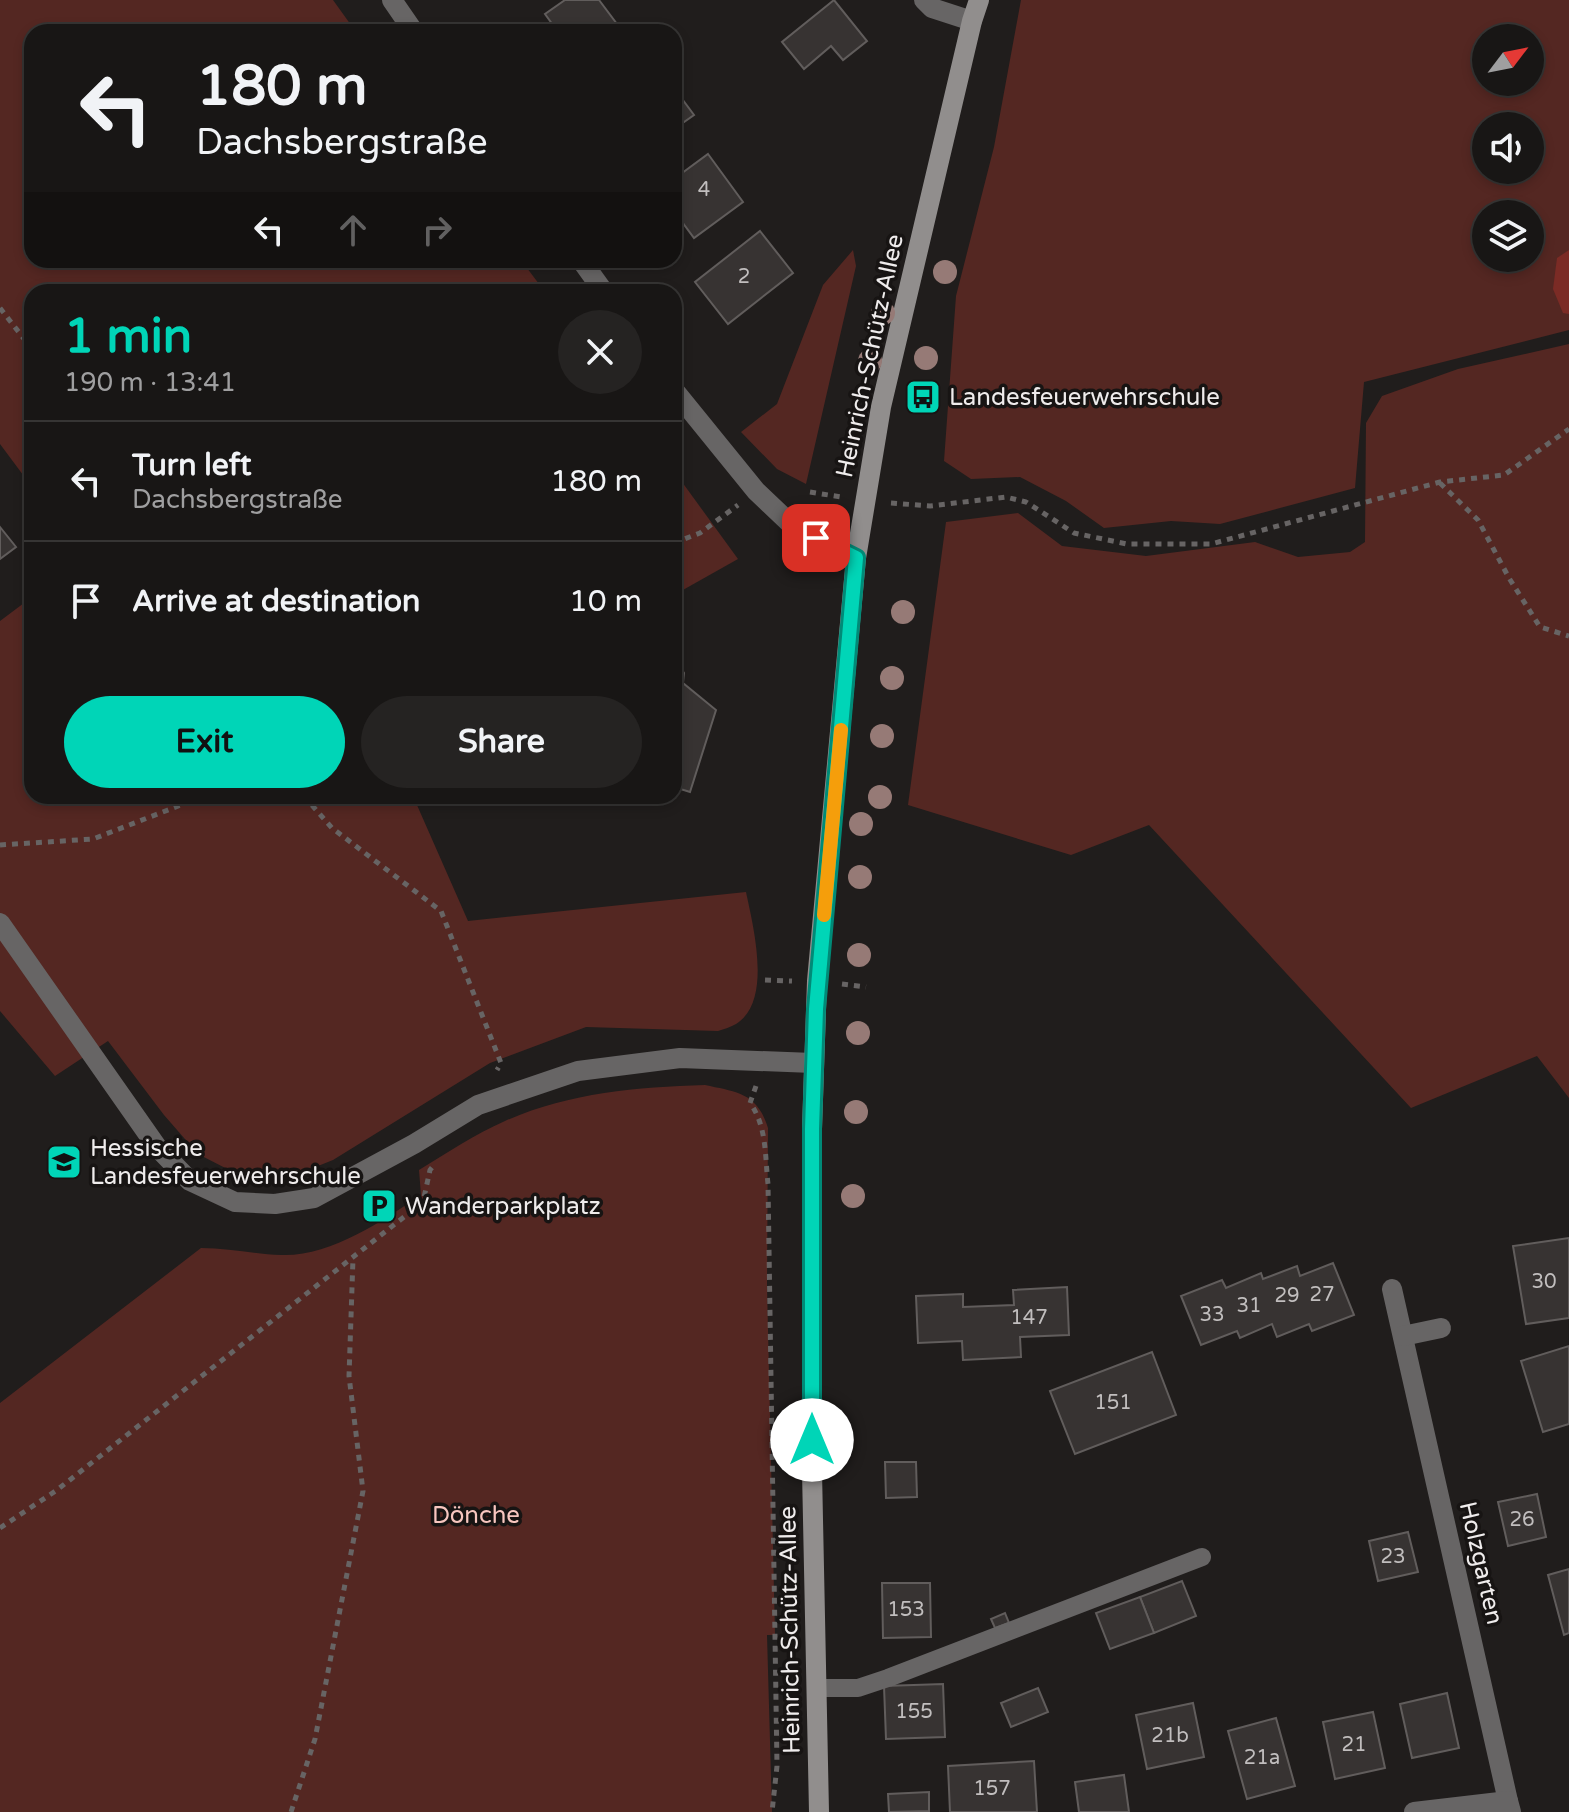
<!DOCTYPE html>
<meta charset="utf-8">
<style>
:root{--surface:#181615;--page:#252322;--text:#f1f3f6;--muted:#9f9fa0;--line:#363534;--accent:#00d5b7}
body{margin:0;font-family:"Varela Round",sans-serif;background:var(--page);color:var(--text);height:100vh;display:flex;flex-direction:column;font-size:30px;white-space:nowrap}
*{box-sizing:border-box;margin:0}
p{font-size:26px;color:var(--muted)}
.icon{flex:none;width:44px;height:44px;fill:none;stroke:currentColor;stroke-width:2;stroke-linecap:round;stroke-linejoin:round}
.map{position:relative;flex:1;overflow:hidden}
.drawer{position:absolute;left:24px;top:284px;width:658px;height:520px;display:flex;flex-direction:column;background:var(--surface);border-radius:24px;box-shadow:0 4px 12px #0003,0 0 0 2px var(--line)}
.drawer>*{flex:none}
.banner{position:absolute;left:24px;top:24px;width:658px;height:244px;border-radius:24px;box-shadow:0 4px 12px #0003,0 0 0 2px var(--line);background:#181615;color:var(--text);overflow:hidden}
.needle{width:52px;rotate:58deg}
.fabs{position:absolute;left:1472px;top:24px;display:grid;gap:16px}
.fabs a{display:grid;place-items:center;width:72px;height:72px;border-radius:50%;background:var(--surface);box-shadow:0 4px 12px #0003,0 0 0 2px var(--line);font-size:40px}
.pin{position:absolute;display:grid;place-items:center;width:68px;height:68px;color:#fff;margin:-34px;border-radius:16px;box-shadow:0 4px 12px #0006}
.me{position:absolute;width:88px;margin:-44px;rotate:0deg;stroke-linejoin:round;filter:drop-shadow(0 0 6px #0008)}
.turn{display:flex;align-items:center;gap:28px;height:168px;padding:0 40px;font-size:36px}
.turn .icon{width:104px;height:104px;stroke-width:2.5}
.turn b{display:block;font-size:56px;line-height:68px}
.lanes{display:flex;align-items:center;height:76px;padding:0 40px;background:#0003;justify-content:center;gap:40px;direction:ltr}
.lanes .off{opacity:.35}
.round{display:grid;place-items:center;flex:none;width:84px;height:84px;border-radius:42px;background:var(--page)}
.overview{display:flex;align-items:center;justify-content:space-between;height:136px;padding:0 40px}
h1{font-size:48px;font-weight:800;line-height:60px;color:var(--accent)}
.primary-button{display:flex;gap:16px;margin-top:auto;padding:16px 40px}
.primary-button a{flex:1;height:92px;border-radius:48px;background:var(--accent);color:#111;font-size:32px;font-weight:800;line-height:92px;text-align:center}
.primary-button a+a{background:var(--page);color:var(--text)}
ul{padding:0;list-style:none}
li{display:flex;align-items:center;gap:24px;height:120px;padding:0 40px;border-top:2px solid var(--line)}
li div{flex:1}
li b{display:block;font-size:30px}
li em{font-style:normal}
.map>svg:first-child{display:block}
</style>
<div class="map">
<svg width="1569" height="1812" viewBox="0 0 1569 1812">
<rect width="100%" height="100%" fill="#201d1c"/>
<g fill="#542722" fill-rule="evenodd">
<polygon points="0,0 333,0 356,32 32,32 32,260 521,260 545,292 32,292 32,487 0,444"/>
<path d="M1021 0H1569V330L1364 382 1355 488 1220 524 1171 521 1104 528 1066 501 1020 477 971 479 944 461 956 296 994 147ZM1486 38H1530V82H1486ZM1486 126H1530V170H1486ZM1486 214H1530V258H1486Z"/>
<polygon points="853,250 856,266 806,484 777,469 741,432 777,404 823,285"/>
<polygon points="1569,344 1569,1098 1537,1056 1411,1108 1149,825 1071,855 908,805 946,522 1018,513 1062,546 1146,556 1255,542 1298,557 1350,552 1365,542 1366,423 1382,396 1458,369"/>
<polygon points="674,471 738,559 674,595"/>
<path d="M32 597V796H413L468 921 746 892C753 926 773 1001 736 1024 731 1027 724 1029 718 1031L586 1027 490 1063 333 1160 288 1178 235 1173 198 1154 164 1115 108 1041 55 1076 0 1011V621Z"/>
<path d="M705 1085C736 1092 757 1092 768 1128L767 1286 775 1635H767L772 1812H0V1403L201 1248C228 1248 254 1254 281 1255 330 1257 382 1221 421 1195L419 1170C447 1153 475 1134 505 1121 568 1093 636 1087 705 1085Z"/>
</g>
<polygon fill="#7b2b25" points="1569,250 1569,314 1563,313 1553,289 1557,258"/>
<g fill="#373332" stroke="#615d5c" stroke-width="2">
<polygon points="565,0 599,0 617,24 605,32 558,32 545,14"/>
<polygon points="834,0 867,41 843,60 831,46 804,69 782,42"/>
<polygon points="674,88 694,115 674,129"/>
<polygon points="708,154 743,202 694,238 674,211 674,179"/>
<polygon points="760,231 793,273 728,324 695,282"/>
<polygon points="0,527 16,547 0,559"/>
<polygon points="674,666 680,667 684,673 683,683 716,710 690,792 674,787"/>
<polygon points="1569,1238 1569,1318 1526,1324 1513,1246"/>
<polygon points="1333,1263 1354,1315 1312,1331 1309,1324 1277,1337 1272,1324 1240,1338 1237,1331 1201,1345 1181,1296 1222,1280 1226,1288 1261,1273 1263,1279 1297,1266 1300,1276"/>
<polygon points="1067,1287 1069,1335 1020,1337 1021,1357 963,1360 962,1341 918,1343 916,1296 963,1294 963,1307 1014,1305 1013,1290"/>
<polygon points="1569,1346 1569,1424 1543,1432 1521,1361"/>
<polygon points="1152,1352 1176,1415 1075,1454 1050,1391"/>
<polygon points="885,1462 916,1462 917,1497 886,1498"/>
<polygon points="1537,1494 1546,1537 1508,1546 1498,1502"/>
<polygon points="1408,1532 1418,1572 1378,1581 1369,1541"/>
<polygon points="1569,1569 1569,1633 1564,1635 1548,1575"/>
<polygon points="1182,1581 1196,1616 1154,1633 1140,1597"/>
<polygon points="882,1583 930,1583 931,1637 883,1638"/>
<polygon points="1140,1597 1154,1633 1110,1649 1096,1613"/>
<polygon points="1005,1613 1009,1623 995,1628 991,1619"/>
<polygon points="943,1684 945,1737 886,1739 884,1686"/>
<polygon points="1038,1688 1048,1712 1011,1727 1001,1703"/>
<polygon points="1447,1693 1459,1748 1412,1758 1400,1704"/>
<polygon points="1193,1703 1204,1757 1147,1769 1136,1715"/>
<polygon points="1373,1712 1385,1768 1335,1779 1323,1722"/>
<polygon points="1276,1718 1295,1786 1247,1799 1228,1731"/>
<polygon points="1034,1761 1037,1812 950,1812 948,1766"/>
<polygon points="1124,1775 1129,1812 1079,1812 1075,1782"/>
<polygon points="929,1792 929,1811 889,1812 888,1794"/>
</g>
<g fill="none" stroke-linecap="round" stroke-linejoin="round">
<g stroke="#676464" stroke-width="5" stroke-dasharray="6 6" stroke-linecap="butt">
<polyline points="0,308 32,349"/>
<polyline points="1440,483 1478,520 1509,578 1540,627 1569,636"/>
<polyline points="810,492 841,497"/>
<polyline points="891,503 930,506 1006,497 1026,502 1074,533 1127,544 1211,544 1440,482 1504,475 1569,429"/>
<polyline points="674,543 700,533 738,505"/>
<polyline points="304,796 332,828 441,911 501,1063 497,1070"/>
<polyline points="0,845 93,839 204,796"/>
<polyline points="765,980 792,981"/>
<polyline points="842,984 866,987"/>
<path d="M756 1086 750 1103C767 1126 765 1157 768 1184L777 1766 772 1812"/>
<polyline points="0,1528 57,1490 423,1202 430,1170 434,1165"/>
<polyline points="291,1812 315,1739 363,1491 349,1376 353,1258"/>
</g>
<polyline stroke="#676565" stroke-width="18" points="817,1688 858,1688 888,1678 1202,1557"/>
<g stroke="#676565" stroke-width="20">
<polyline points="392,0 414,32"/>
<polyline points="924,0 932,8 972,21"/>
<polyline points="581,260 604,292"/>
<polyline points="674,390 756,491 796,529 856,558"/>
<polyline points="0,923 157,1147 190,1181 235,1202 275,1204 314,1198 414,1144 478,1105 578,1071 680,1058 813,1063"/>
<polyline points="1392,1289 1508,1801"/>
<polyline points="1403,1336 1441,1328"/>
<polyline points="1414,1812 1508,1801 1511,1812"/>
</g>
<polyline stroke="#918e8d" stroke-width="20" points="819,1812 812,1471 812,1129 817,981 856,558 881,407 972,21 979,0"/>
</g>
<g fill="#967a76">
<circle cx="945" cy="272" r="12"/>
<circle cx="883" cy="313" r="12"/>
<circle cx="926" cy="358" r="12"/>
<circle cx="870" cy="361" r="12"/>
<circle cx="903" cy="612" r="12"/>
<circle cx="892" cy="678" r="12"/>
<circle cx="882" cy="736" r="12"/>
<circle cx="880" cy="797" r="12"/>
<circle cx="861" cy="824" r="12"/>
<circle cx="860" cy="877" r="12"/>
<circle cx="859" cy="955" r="12"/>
<circle cx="858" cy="1033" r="12"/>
<circle cx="856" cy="1112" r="12"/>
<circle cx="853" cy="1196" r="12"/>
</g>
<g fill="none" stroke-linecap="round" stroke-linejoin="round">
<defs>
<polyline id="route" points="812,1440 812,1129 816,1009 856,558 816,538"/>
</defs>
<use href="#route" stroke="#008a77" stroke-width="20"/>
<use href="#route" stroke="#00d5b7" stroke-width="14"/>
<polyline stroke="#f59e0b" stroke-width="14" points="824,915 841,730"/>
</g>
<defs>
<symbol id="bus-square" viewBox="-11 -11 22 22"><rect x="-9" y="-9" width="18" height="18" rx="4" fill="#00d5b7" stroke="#171413"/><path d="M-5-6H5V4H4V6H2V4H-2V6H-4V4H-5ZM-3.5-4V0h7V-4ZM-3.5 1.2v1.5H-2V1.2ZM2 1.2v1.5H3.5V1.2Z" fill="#111"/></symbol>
<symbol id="school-square" viewBox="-11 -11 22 22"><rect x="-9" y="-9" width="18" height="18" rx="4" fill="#00d5b7" stroke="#171413"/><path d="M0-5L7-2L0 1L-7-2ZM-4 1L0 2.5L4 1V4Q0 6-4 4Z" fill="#111"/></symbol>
<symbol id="parking-square" viewBox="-11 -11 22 22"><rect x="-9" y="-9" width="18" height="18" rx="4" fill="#00d5b7" stroke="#171413"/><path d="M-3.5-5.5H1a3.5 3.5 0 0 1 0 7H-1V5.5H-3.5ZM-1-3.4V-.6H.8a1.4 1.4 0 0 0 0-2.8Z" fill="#111"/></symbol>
</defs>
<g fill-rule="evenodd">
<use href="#bus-square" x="903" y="377" width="40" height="40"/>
<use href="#school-square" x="44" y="1142" width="40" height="40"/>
<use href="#parking-square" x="359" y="1186" width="40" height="40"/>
</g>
<g text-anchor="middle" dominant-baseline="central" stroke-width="7" stroke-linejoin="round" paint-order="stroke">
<g font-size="20" fill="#c1bebe">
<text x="704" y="190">4</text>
<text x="744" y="277">2</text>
<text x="1544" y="1282">30</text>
<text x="1322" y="1295">27</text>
<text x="1287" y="1296">29</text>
<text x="1249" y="1306">31</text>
<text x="1212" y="1315">33</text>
<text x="1029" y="1318">147</text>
<text x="1113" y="1403">151</text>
<text x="1522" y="1520">26</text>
<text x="1393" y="1557">23</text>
<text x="906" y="1610">153</text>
<text x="914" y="1712">155</text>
<text x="1170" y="1736">21b</text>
<text x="1354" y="1745">21</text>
<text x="1262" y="1758">21a</text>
<text x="992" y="1789">157</text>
</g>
<g font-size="24" fill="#efecec" stroke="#171413">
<text transform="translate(870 356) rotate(-78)">Heinrich-Schütz-Allee</text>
<text transform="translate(1481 1563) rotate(77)">Holzgarten</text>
<text transform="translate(790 1630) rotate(-91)">Heinrich-Schütz-Allee</text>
</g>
<g font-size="24" fill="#efecec" stroke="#171413" text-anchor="start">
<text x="949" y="397">Landesfeuerwehrschule</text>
<text x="90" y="1148">Hessische<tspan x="90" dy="28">Landesfeuerwehrschule</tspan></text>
<text x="405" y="1206">Wanderparkplatz</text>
</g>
<g font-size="24" fill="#f7c6bf" stroke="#171413">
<text x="476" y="1515">Dönche</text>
</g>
</g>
</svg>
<div class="fabs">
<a><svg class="needle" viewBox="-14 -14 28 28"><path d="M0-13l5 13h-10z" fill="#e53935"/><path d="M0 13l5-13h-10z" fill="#9f9fa0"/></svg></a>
<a><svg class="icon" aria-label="sound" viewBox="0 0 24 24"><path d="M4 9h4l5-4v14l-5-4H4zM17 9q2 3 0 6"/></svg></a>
<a><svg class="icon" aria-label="layers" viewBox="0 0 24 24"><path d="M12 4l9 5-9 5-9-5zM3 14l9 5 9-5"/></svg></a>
</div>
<div class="pin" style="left:816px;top:538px;background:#d93025"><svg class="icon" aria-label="arrive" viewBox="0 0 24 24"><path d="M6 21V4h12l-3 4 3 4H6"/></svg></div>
<svg class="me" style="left:812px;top:1440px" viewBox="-20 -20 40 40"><circle r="19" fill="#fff"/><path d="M0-13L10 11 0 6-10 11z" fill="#00d5b7"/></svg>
<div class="banner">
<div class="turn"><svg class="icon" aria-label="left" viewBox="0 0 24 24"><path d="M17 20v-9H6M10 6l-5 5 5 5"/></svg><div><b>180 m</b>Dachsbergstraße</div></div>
<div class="lanes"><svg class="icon" aria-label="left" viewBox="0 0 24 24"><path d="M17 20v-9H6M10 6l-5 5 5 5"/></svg><svg class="icon off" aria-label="ahead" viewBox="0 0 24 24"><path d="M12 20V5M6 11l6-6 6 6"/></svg><svg class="icon off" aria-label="right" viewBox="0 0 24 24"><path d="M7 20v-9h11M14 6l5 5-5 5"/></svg></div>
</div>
<section class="drawer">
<div class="overview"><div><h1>1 min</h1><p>190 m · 13:41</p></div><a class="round"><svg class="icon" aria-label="close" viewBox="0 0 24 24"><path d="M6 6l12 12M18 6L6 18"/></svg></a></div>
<ul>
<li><svg class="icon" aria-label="left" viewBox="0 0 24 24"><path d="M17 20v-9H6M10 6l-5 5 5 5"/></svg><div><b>Turn left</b><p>Dachsbergstraße</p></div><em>180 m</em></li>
<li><svg class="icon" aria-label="arrive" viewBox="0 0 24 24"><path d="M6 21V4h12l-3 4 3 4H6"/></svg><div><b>Arrive at destination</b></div><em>10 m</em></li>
</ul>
<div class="primary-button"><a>Exit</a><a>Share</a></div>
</section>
</div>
